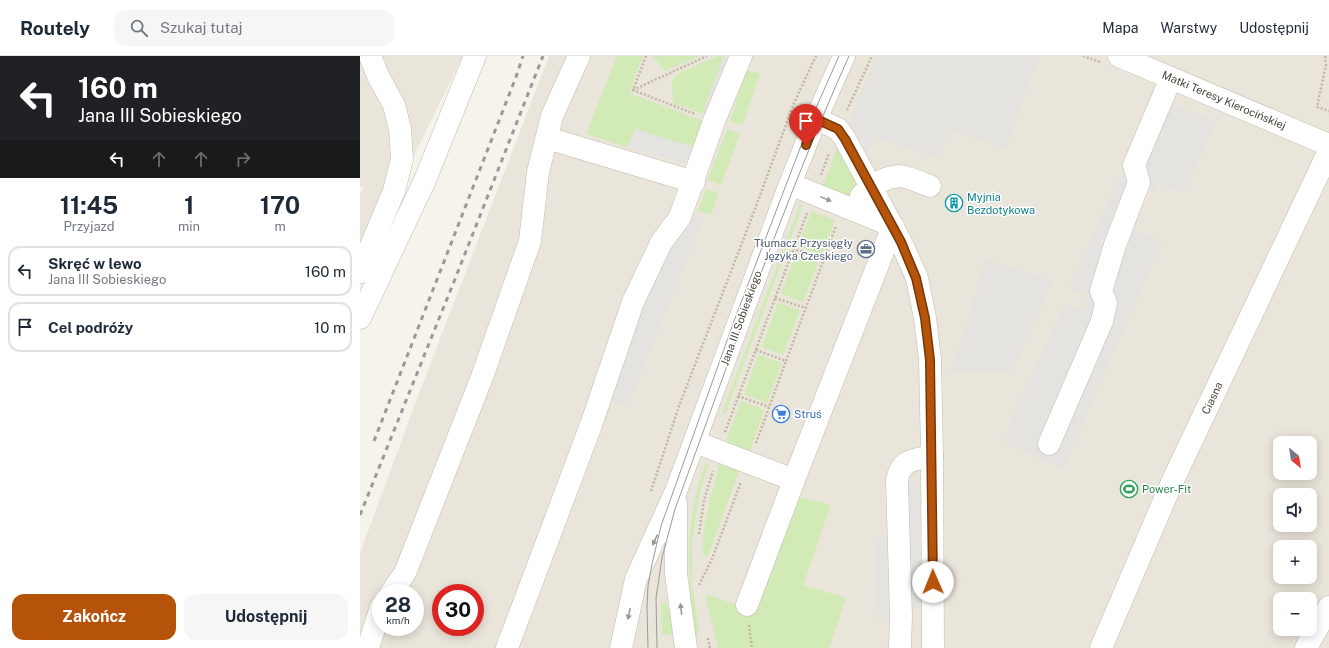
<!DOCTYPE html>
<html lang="pl">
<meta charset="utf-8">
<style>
:root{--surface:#fff;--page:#f6f6f7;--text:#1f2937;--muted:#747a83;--line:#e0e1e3;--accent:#b45309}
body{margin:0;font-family:"Public Sans",sans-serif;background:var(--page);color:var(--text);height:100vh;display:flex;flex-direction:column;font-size:15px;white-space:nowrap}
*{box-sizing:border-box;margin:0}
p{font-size:13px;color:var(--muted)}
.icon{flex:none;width:22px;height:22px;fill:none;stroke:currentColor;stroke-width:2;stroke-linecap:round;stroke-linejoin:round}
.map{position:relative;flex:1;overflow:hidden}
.sheet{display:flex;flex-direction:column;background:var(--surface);width:360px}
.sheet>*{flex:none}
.banner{background:#202124;color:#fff;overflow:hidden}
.needle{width:26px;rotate:150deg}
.controls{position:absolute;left:913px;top:380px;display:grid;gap:8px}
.controls a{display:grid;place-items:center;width:44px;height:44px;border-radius:8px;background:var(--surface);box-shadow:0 2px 10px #0003;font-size:20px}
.speed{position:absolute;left:12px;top:528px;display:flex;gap:8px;font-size:20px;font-weight:700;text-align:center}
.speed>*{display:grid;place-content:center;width:52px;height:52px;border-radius:50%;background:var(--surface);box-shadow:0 2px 10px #0003;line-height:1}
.speed small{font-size:10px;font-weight:400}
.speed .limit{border:6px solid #d22;background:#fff;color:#111}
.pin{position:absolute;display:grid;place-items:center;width:34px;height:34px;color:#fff;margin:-41px -17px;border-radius:50% 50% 50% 0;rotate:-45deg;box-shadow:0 0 4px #0007}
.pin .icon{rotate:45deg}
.me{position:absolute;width:44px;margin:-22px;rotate:359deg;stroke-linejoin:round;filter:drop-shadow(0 0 3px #0008)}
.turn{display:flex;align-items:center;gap:14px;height:84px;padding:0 12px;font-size:18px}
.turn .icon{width:52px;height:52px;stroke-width:2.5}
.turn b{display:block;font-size:28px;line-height:34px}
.lanes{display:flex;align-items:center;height:38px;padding:0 12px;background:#0003;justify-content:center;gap:20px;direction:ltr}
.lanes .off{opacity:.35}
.eta{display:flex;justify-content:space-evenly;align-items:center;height:68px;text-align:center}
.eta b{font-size:24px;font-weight:700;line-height:28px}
.action{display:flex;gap:8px;margin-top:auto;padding:8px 12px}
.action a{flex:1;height:46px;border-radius:12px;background:var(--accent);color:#fff;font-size:16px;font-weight:700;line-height:46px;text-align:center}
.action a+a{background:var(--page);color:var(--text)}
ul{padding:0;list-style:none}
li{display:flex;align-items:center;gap:12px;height:50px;margin:0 8px 6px;padding:0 4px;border:2px solid var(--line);border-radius:12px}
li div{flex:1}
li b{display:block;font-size:15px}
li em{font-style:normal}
header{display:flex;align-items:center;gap:24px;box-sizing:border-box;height:56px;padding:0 20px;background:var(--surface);border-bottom:1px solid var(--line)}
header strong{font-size:19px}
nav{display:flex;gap:22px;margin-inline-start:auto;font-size:14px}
.search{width:280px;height:36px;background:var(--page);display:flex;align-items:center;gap:10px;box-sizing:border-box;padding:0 14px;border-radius:12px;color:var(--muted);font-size:15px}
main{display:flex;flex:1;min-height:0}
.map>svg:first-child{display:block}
</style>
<header>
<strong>Routely</strong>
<div class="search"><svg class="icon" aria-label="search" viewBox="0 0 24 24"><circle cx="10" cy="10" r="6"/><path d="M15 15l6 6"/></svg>Szukaj tutaj</div>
<nav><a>Mapa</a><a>Warstwy</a><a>Udostępnij</a></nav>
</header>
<main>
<section class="sheet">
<div class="banner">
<div class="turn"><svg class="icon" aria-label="left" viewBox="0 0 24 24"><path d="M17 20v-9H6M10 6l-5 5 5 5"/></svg><div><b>160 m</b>Jana III Sobieskiego</div></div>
<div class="lanes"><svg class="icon" aria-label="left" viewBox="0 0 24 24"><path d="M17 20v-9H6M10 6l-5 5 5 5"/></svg><svg class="icon off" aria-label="ahead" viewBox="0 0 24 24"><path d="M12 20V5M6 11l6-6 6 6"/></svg><svg class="icon off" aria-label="ahead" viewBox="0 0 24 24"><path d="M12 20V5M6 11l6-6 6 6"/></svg><svg class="icon off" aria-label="right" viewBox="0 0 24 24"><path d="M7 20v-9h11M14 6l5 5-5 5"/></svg></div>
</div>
<div class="eta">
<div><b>11:45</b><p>Przyjazd</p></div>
<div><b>1</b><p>min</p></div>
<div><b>170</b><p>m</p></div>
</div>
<ul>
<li><svg class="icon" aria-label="left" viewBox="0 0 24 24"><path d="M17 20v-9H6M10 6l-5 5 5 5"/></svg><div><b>Skręć w lewo</b><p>Jana III Sobieskiego</p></div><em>160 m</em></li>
<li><svg class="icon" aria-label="arrive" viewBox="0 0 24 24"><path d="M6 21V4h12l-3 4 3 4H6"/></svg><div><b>Cel podróży</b></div><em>10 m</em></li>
</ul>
<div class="action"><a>Zakończ</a><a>Udostępnij</a></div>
</section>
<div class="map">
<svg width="969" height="592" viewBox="0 0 969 592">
<rect width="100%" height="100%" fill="#f6f3ec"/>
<g fill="#eae5da" fill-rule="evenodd">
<polygon points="0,0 103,0 0,209 0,139 3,132 0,130"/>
<path d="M189 0H969V592H0V497L58 340ZM920 387H950V417H920ZM920 439H950V469H920ZM920 491H950V521H920ZM21 537H55V571H21ZM81 537H115V571H81ZM920 543H950V573H920Z"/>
</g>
<g fill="#d2eab5">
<polygon points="257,0 283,0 269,37 349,67 329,107 332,91 275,73 267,91 226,78"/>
<polygon points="293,0 340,0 305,15"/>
<polygon points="358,0 370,0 351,61 313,47 312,24 319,17"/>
<polygon points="387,14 400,18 383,69 370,65"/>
<polygon points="367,73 380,78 361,129 348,124"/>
<polygon points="479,88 498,128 494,137 486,142 460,136"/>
<polygon points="346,133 358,137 351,159 338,155"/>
<polygon points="440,148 443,149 365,359 362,357"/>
<polygon points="452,155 475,164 462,199 438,190"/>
<polygon points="436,198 458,206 443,246 421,238"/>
<polygon points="418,246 440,255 423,299 402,291"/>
<polygon points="398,299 422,307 407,347 384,338"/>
<polygon points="381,345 404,354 390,395 366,386"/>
<path d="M347 406 348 409 340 435 332 486V529L339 573 336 584C329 533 324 486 337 435 340 425 342 414 347 406Z"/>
<path d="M360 406 378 412 379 415 348 500 345 502C335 490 356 422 360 406Z"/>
<polygon points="440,441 471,449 443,529 486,542 469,592 358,592 346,544 346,538 393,555"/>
<polygon points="301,546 306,547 310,556 313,578 302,579"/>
</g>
<g fill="#e5e3e0">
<polygon points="364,0 377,0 356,57 344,52"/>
<polygon points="519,0 679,0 646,93 590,73 579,103 515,81 508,99 490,69 495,50"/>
<polygon points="795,42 856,65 824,138 799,127 795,136 788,134 777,160 780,161 775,174 802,186 703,413 644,386 652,361 705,247 722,254 728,240 709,232"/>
<polygon points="275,73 332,91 329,107 322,107 267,91"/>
<polygon points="329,157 344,161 268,350 246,343 294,209"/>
<polygon points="625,203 682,221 693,226 652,317 628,316 589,317 598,295"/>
<polygon points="558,426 563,552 547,553 549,592 525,592 533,569 518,563 514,480 530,478 528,428"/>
</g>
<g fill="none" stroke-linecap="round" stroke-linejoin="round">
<defs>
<g id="minor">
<polyline points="759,0 969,89"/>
<polyline points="456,63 478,73 485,83 541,186 557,222 565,262 570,303 572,400 573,592"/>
<polyline points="187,82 334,126"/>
<polyline points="430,128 533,170"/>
<path d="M501 140C511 130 524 121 539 120 546 120 562 127 570 130"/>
<polyline points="0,216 34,135 42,103 40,73 34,49 19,22 10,0"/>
<polyline points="0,262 65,124 115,0"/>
<polyline points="335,386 434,424"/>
<polyline points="689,388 742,265 746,247 741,235 755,189 779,126 774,109 811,22"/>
<polyline points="316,447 316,518 326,592"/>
<polyline points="31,537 45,517 122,321 170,185 178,116 192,60 219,0"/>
<polyline points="387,549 434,424 533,170"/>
<polyline points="8,592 21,551"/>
<polyline points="147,592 231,369 273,246 301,187 320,161 354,65 381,0"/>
<polyline points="261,592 276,523 316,435 430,128 456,63 484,0"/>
<path d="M540 592 541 560 537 424C541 403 554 404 572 400"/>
<polyline points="741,592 813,424 969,95"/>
<polyline points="946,592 969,551"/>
</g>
</defs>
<use href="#minor" stroke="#c2bbae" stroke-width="23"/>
<g stroke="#c4b79f" stroke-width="2.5" stroke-dasharray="2 2" stroke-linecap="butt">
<polyline points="286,0 273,34 335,58"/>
<polyline points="723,0 740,6"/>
<polyline points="965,0 966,9 957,51 969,55"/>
<polyline points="273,34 347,0"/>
<polyline points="487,54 512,0"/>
<polyline points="461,119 469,97"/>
<polyline points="464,203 476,170"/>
<polyline points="415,242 446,252"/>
<polyline points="396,294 426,305 464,203 434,193"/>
<polyline points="378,340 409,351"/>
<polyline points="365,376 447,157"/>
<polyline points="396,387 426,305"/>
<polyline points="291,435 319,350 392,161 434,47 456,0"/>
<polyline points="339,478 344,444 353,415"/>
<polyline points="339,529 352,503 381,426"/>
<polyline points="389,569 392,592"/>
<polyline points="348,582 350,592"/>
</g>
<use href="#minor" stroke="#fff" stroke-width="22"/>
<g stroke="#9a9a9a" stroke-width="1">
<polyline points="288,592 287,551 288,530 292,508 301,470 374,265 452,61 479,0"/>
<path d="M297 592 296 542 302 502 315 453C371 301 423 147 489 0"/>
</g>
<g stroke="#9a9a9a" stroke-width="3" stroke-dasharray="5 5" stroke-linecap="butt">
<polyline points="14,385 156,21 163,0"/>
<polyline points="0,459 95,223 183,0"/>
</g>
</g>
<defs><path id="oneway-solid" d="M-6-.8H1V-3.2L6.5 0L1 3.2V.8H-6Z"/></defs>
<g fill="#9c9892">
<use href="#oneway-solid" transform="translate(466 143) rotate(22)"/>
<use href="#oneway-solid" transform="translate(295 484) rotate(115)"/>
<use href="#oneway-solid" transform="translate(321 553) rotate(-97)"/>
<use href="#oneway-solid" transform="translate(269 558) rotate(102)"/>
</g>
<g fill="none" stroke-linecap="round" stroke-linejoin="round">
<defs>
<polyline id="route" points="446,89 456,63 478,73 485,83 541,186 556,222 565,262 570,304 573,526"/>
</defs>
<use href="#route" stroke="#753606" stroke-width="10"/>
<use href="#route" stroke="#b45309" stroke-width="7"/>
</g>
<defs>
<symbol id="building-ring" viewBox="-11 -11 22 22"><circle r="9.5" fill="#fff" stroke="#0f9aa8" stroke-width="1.5"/><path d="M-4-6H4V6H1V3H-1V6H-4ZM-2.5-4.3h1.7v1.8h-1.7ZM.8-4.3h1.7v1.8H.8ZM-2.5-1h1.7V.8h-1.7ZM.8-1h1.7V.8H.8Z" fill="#0f9aa8"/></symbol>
<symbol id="office-ring" viewBox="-11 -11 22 22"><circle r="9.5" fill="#fff" stroke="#5c6f8a" stroke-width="1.5"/><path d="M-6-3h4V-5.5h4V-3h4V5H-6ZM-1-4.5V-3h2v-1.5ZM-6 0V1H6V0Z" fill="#5c6f8a"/></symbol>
<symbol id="supermarket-ring" viewBox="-11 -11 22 22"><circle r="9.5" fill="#fff" stroke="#3f7fe0" stroke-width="1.5"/><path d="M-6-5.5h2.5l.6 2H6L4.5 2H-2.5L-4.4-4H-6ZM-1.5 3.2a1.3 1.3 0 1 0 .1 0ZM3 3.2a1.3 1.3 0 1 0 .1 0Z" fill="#3f7fe0"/></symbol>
<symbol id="stadium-ring" viewBox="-11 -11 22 22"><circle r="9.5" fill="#fff" stroke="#2e9e5b" stroke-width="1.5"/><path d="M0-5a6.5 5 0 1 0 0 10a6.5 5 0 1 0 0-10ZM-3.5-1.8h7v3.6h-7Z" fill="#2e9e5b"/></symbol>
</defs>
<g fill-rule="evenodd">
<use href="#building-ring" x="584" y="137" width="20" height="20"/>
<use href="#office-ring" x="496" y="183" width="20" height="20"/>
<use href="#supermarket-ring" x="411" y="348" width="20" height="20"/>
<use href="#stadium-ring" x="759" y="423" width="20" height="20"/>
</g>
<g text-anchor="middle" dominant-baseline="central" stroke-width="3" stroke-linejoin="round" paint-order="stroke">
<g font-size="11" fill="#4b4439" stroke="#fff">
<text transform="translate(864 44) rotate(23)">Matki Teresy Kierocińskiej</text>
<text transform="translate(381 262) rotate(-70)">Jana III Sobieskiego</text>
<text transform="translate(852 342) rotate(-65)">Ciasna</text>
</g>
<g font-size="11" fill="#0d838f" stroke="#fff" text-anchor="start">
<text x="607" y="141">Myjnia<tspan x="607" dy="13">Bezdotykowa</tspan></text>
</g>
<g font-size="11" fill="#4e5e75" stroke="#fff" text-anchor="end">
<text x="493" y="187">Tłumacz Przysięgły<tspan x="493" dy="13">Języka Czeskiego</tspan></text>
</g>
<g font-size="11" fill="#366cbe" stroke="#fff" text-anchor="start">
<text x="434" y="358">Struś</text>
</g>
<g font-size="11" fill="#27864d" stroke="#fff" text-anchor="start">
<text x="782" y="433">Power-Fit</text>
</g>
</g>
</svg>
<div class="controls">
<a><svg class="needle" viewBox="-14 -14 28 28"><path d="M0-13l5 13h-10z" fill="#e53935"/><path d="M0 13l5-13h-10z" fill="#747a83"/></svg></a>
<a><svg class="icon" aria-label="sound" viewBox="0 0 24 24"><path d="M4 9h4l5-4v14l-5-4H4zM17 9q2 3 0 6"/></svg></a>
<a>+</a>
<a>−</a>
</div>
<div class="speed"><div>28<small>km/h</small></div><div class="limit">30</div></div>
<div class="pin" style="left:446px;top:89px;background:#d93025"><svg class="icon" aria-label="arrive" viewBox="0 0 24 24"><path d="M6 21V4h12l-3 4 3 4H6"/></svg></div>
<svg class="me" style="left:573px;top:526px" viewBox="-20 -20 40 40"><circle r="19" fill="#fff"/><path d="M0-13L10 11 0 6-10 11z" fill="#b45309"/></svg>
</div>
</main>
